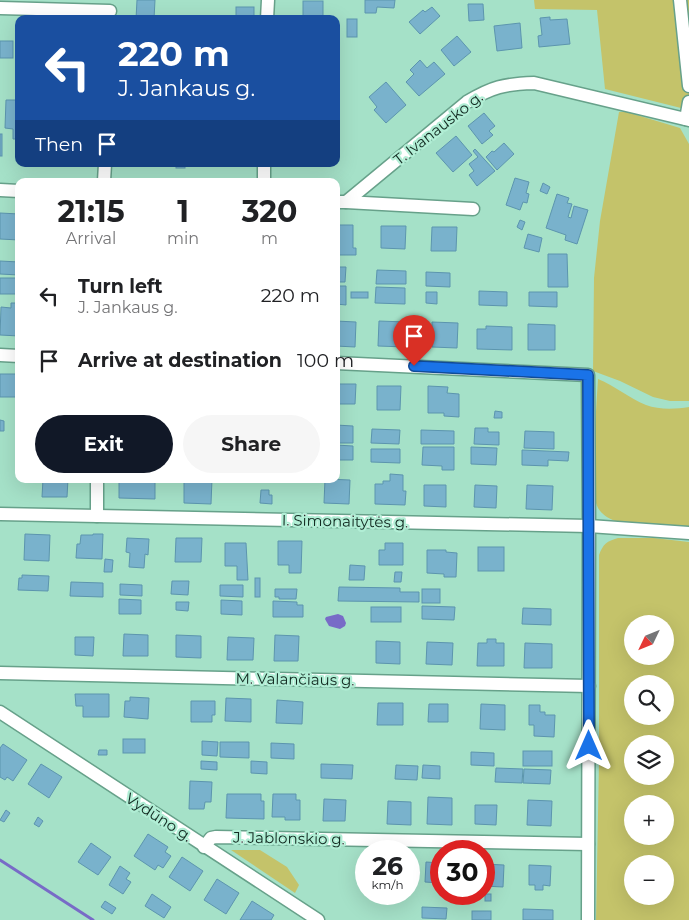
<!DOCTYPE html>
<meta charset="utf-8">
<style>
:root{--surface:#fff;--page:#f6f6f6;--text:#202124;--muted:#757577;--accent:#111827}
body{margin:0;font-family:Montserrat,sans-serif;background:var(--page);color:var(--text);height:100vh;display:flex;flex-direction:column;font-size:19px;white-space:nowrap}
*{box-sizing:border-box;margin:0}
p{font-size:16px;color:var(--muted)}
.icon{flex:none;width:28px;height:28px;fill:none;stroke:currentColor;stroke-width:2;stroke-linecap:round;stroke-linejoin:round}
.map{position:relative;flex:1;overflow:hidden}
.sheet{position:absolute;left:15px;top:178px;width:325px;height:305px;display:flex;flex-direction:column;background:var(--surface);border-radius:10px;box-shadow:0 5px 20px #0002}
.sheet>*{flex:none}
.hud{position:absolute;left:15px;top:15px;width:325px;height:152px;border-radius:10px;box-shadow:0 5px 20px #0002;background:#1a4fa0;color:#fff;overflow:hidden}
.needle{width:32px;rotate:227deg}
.controls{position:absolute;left:624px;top:615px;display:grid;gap:10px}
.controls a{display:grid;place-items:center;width:50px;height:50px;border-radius:50%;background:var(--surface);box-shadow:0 5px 20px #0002;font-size:25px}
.speed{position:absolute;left:355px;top:840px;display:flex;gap:10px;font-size:25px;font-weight:700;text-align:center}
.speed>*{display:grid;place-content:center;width:65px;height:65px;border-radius:50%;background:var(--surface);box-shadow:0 5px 20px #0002;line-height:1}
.speed small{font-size:12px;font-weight:400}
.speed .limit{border:8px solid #d22;background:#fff;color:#111}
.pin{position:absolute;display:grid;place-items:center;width:42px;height:42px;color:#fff;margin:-51px -21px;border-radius:50% 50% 50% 0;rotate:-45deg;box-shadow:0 0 5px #0007}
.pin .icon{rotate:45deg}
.me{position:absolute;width:55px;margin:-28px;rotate:0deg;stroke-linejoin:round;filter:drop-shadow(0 0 4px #0008)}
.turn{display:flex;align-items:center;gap:18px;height:105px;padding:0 20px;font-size:22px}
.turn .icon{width:65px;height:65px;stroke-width:2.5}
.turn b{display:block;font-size:35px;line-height:42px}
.then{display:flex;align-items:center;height:48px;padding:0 20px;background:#0003;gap:10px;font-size:19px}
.eta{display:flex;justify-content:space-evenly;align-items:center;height:85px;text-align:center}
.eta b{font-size:30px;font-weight:700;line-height:35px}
.action{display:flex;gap:10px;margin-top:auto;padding:10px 20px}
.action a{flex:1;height:58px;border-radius:30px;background:var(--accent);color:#fff;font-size:20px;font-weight:700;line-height:58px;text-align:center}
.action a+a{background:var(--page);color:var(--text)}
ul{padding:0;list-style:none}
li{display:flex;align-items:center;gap:15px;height:65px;padding:0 20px}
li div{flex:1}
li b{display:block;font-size:19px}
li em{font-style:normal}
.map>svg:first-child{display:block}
</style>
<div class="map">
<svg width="689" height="920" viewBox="0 0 689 920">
<rect width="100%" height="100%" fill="#a5e1c8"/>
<g fill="#c4c36a" fill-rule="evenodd">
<polygon points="534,0 689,0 689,110 605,89 597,10 535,9"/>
<polygon points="619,112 627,112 680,128 689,144 689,401 670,401 653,397 620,381 593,371 594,278 600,221"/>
<path d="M598 379C615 386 629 398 646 405 659 410 676 409 689 407V527L615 521C606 517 599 513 596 503 593 494 594 482 594 472 594 441 596 410 598 379Z"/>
<path d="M618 538H654L689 542V920H596L599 762V555C603 544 607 541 618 538ZM632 624H665V656H632ZM632 684H665V716H632ZM632 744H665V776H632ZM632 804H665V836H632ZM632 864H665V896H632Z"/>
<polygon points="231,850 260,850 287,867 299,885 295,893"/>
</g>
<polygon fill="#786bc7" points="338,614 343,616 346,623 345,626 340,629 329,626 325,619 326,617"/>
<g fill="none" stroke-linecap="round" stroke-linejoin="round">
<polyline stroke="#786bc7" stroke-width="3" points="0,860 93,920"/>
</g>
<g fill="#79b2cc" stroke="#5c95ae">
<polygon points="137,0 155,0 154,19 136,19"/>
<polygon points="365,0 395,0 394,8 377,7 376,13 365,13"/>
<rect x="303" y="1" width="20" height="18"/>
<polygon points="468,4 483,4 484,20 469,21"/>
<rect x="236" y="7" width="18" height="12"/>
<polygon points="432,7 440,16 420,34 409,22 423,10 425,12"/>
<polygon points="550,17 550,20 567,19 570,44 539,47 538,36 542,35 540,18"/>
<rect x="347" y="19" width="10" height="18"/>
<polygon points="520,23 522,48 497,51 494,26"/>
<polygon points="457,36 471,52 454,66 441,50"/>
<rect x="0" y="41" width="13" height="17"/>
<polygon points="420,60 427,68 434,62 445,74 419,96 406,82 414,74 410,70"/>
<polygon points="386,82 406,105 386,123 374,110 377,107 369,97"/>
<polygon points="6,100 19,100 19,139 13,139 13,129 5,128"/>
<polygon points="484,113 495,126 489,131 493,135 482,144 468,126"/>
<rect x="0" y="134" width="2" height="22"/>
<polygon points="456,136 472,155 453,172 436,153"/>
<polygon points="504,143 514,154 497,170 486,157 492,151 494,152"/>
<polygon points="475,149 495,171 477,186 469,175 474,171 469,164 478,157 473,151"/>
<rect x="176" y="164" width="9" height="4"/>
<polygon points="515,178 529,182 526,193 529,194 527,203 523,202 520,210 506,205"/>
<polygon points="543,183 550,187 547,194 540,191"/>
<polygon points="557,194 569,198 567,203 572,204 568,217 571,218 574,206 588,210 577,244 565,240 566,235 546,228"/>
<polygon points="0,213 19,214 19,240 0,239"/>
<polygon points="520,220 525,222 522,230 517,227"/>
<polygon points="336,225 353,225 353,248 356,248 356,255 336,255"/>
<polygon points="381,226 406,226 405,249 381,248"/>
<polygon points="432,227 457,227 456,251 431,251"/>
<polygon points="528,234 542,238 539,252 524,248"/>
<polygon points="548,254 567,254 568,287 548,287"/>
<polygon points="0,261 19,262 19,275 0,274"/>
<polygon points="336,267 346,267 345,282 336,282"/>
<polygon points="377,270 406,271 406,284 376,284"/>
<polygon points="426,272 450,273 450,287 426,286"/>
<rect x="0" y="278" width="19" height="16"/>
<polygon points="336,286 346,286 346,305 336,304"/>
<polygon points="376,287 405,288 405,304 375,303"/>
<polygon points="479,291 507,292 507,306 479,305"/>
<rect x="351" y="292" width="17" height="6"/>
<polygon points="426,292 437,292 437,304 426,303"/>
<polygon points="529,292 557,292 557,307 529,306"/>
<polygon points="11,303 19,303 19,336 0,335 1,307 11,308"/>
<polygon points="336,321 356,322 355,347 336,346"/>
<polygon points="379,321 406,322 406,347 378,346"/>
<polygon points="432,322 458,323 457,348 432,347"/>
<polygon points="528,324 555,325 555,350 528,350"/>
<polygon points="486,326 512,327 512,350 477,349 477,329 486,329"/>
<rect x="0" y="374" width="17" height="23"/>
<polygon points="336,384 356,384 355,404 336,404"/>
<polygon points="377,386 401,386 400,410 377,410"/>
<polygon points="428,386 448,387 447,393 459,394 459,417 444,416 444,413 428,413"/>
<polygon points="495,411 502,412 502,418 494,418"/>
<polygon points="0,420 4,421 4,431 0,431"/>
<polygon points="336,425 353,426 353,443 336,443"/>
<polygon points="475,428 488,428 488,432 499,432 499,445 474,444"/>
<polygon points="372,429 400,430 399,444 371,443"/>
<polygon points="421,430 454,431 454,444 421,444"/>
<polygon points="525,431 554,432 554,449 524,448"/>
<polygon points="336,445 353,446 353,460 336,460"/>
<polygon points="423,447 454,447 454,470 442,470 442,466 422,465"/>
<polygon points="471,447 497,448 496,465 471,464"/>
<polygon points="371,449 400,449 400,463 371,462"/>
<polygon points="522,450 569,452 568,461 548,460 548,466 522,465"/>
<polygon points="390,474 403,475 403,491 406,491 405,505 375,504 375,484 383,484 383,481 390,481"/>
<polygon points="43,479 68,479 67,497 42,497"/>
<polygon points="119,479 155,480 155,499 119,498"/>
<polygon points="184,479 212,479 211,504 184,503"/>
<polygon points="325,479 350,480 349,504 324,503"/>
<polygon points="424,485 446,485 446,507 424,506"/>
<polygon points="475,485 497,486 496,508 474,507"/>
<polygon points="527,485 553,486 552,510 526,509"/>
<polygon points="261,490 269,490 269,495 272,495 272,504 260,503"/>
<polygon points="25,534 50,535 49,561 24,560"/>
<polygon points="93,534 103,534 102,559 76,558 77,544 80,544 81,535 93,535"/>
<polygon points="127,538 149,539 148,555 145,554 144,568 129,567 130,553 126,552"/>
<polygon points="176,538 202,538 201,562 175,562"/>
<polygon points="278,541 302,541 301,573 289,573 289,565 278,565"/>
<polygon points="225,543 246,543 248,580 237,580 237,566 225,566"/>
<polygon points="385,543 403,543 403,565 379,565 379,550 385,550"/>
<rect x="478" y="547" width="26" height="24"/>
<polygon points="427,550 446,550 446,552 457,553 456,577 444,577 444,574 427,573"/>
<polygon points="105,559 113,560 112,572 104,572"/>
<polygon points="350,565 365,566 364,580 349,580"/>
<polygon points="395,572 402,572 401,582 394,582"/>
<polygon points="22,575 49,576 48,591 18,590 19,578 22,578"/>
<rect x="255" y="578" width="5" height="19"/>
<polygon points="172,581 189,581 188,595 171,594"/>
<polygon points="71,582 103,583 103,597 70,596"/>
<polygon points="120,584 142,585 142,596 120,595"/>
<polygon points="220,585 243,585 243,597 220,596"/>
<polygon points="339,587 400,588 400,592 419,592 419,602 338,601"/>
<polygon points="275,589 297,589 296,599 279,599 279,597 275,597"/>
<rect x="422" y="589" width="18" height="14"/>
<polygon points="119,599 141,600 141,614 119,614"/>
<polygon points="221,600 242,601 242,615 221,614"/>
<polygon points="273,601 297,602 297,605 303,605 303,617 273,617"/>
<polygon points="176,602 189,602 188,611 176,610"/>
<polygon points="422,606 455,607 454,620 422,619"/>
<rect x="371" y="607" width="30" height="15"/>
<polygon points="523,608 551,609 551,625 522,624"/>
<polygon points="124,634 148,635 148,656 123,656"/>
<polygon points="176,635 201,636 201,658 176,657"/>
<polygon points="275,635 299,636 298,661 274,661"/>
<polygon points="75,637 94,637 93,656 75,655"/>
<polygon points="228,637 254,638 253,660 227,660"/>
<polygon points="487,639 496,639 496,643 504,643 504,666 477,666 478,643 487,643"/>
<polygon points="376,641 400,642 400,664 376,663"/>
<polygon points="427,642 453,643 452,665 426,664"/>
<polygon points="525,643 552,644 552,668 524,668"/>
<polygon points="75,694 109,694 109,717 83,717 83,706 76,706"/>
<polygon points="130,697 149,698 148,719 124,717 125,701 130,701"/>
<polygon points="226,698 251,699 251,722 225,721"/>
<polygon points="277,700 303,702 302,724 276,723"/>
<polygon points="191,701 215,701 215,715 212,715 212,722 191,722"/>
<polygon points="378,703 403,703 403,725 377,725"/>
<polygon points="429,704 448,704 448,722 428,722"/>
<polygon points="481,704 505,705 505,730 480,729"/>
<polygon points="529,705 540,705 540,712 545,712 545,715 555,715 554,737 534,736 534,725 529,725"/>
<rect x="123" y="739" width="22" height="14"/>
<polygon points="202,741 218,742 217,756 202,755"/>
<polygon points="220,742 249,742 249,758 220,757"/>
<polygon points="271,743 294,744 294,759 271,758"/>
<polygon points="3,744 27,760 13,781 7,777 5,780 0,777 0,748"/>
<polygon points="99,750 107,750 107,755 98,755"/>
<rect x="523" y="751" width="29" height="15"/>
<polygon points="471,752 494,753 494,766 471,765"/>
<polygon points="201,761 217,762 217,770 201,769"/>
<polygon points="251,761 267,762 267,774 251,773"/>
<polygon points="41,764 62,777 49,798 28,784"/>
<polygon points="321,764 353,765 352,779 321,778"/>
<polygon points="396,765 418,766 417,780 395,779"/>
<polygon points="423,765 440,766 440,779 422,778"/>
<polygon points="496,768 523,769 522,783 495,782"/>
<polygon points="524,769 551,770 550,784 523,783"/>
<polygon points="190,781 212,782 211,802 205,802 204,809 189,809"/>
<polygon points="227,794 261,794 261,801 264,801 264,819 226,818"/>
<polygon points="273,794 296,794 296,800 300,800 300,820 285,820 285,817 272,817"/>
<polygon points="428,797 452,798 452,825 427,824"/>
<polygon points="324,799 346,800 345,821 323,821"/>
<polygon points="528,800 552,801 551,826 527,825"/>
<polygon points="388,801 411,802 411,825 387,824"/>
<polygon points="475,805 497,805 496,825 475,824"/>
<polygon points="6,810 10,813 4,822 0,820"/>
<polygon points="38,817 43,821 39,827 34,824"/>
<polygon points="148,834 168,847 165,852 171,856 163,868 158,865 155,870 134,856"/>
<polygon points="91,843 111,857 98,875 78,862"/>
<polygon points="182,857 203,871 190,891 169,877"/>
<polygon points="426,862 441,863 441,886 440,886 440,883 425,882"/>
<polygon points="484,864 504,865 503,887 484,886"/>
<polygon points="529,865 551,866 550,886 543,885 543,890 535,890 535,885 529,885"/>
<polygon points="120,866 130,873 126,879 131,882 123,894 109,885"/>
<polygon points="217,879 239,893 226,914 204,900"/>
<polygon points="152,894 171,907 164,918 145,906"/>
<rect x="485" y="894" width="6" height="7"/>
<polygon points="105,901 116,908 112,914 101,907"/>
<polygon points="252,901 274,915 271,920 240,920"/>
<polygon points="422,907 447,908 446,919 422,918"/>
<polygon points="523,909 553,910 553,920 523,920"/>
<rect x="472" y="911" width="19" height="9"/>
</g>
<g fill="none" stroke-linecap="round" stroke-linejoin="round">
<defs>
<g id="minor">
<polyline points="680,0 689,86"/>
<polyline points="0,8 110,11"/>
<polyline points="267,19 268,0"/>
<polyline points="686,119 689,102"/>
<polyline points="104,181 105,164"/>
<polyline points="264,181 264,164"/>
<polyline points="0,190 19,191"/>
<path d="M336 202H346L467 102C492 87 504 84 534 83L689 120"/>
<polyline points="346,202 473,209"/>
<polyline points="0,355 19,356"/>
<polyline points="336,363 588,375 589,526 588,920"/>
<polyline points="0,514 589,526 689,533"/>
<polyline points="97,516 97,479"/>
<polyline points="0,673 589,686"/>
<polyline points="0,712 318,920"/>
<polyline points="204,847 211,838 216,837 588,844"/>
</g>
</defs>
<use href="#minor" stroke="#67a18a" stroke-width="15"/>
<use href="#minor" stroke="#fff" stroke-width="12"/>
</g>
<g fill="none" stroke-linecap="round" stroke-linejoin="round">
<defs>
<polyline id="route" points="414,366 588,375 589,746"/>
</defs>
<use href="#route" stroke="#114b97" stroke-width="12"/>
<use href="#route" stroke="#1a73e8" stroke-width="9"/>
</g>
<g text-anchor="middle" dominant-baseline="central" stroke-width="4.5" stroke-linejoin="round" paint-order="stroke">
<g font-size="15" fill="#112920" stroke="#b1eed5">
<text transform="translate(438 128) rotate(-38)">T. Ivanausko g.</text>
<text transform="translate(345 521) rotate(1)">I. Simonaitytės g.</text>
<text transform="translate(295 679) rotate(1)">M. Valančiaus g.</text>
<text transform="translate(159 817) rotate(33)">Vydūno g.</text>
<text transform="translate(289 838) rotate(1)">J. Jablonskio g.</text>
</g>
</g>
</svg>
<div class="controls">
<a><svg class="needle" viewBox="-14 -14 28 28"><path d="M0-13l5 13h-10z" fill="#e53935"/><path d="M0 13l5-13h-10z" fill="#757577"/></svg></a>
<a><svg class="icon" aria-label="search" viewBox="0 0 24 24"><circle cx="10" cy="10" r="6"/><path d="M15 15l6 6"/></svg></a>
<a><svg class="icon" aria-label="layers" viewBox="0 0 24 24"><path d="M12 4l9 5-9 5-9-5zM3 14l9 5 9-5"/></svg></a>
<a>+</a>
<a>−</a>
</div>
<div class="speed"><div>26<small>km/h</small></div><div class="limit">30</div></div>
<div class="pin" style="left:414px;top:366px;background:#d93025"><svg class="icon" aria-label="arrive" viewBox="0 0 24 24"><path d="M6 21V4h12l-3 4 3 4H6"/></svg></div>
<svg class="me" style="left:589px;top:746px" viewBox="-20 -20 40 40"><path d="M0-17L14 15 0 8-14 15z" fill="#1a73e8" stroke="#fff" stroke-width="4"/></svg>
<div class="hud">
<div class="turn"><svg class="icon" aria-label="left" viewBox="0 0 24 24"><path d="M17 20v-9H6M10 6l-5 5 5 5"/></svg><div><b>220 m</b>J. Jankaus g.</div></div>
<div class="then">Then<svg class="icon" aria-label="arrive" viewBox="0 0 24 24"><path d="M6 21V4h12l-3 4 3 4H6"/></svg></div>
</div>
<section class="sheet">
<div class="eta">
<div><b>21:15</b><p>Arrival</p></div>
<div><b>1</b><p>min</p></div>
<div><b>320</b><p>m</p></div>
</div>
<ul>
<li><svg class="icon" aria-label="left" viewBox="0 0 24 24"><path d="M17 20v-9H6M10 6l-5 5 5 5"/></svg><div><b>Turn left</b><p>J. Jankaus g.</p></div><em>220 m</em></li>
<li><svg class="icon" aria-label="arrive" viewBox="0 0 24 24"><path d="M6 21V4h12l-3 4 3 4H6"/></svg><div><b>Arrive at destination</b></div><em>100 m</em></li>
</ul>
<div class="action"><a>Exit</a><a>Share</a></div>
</section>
</div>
